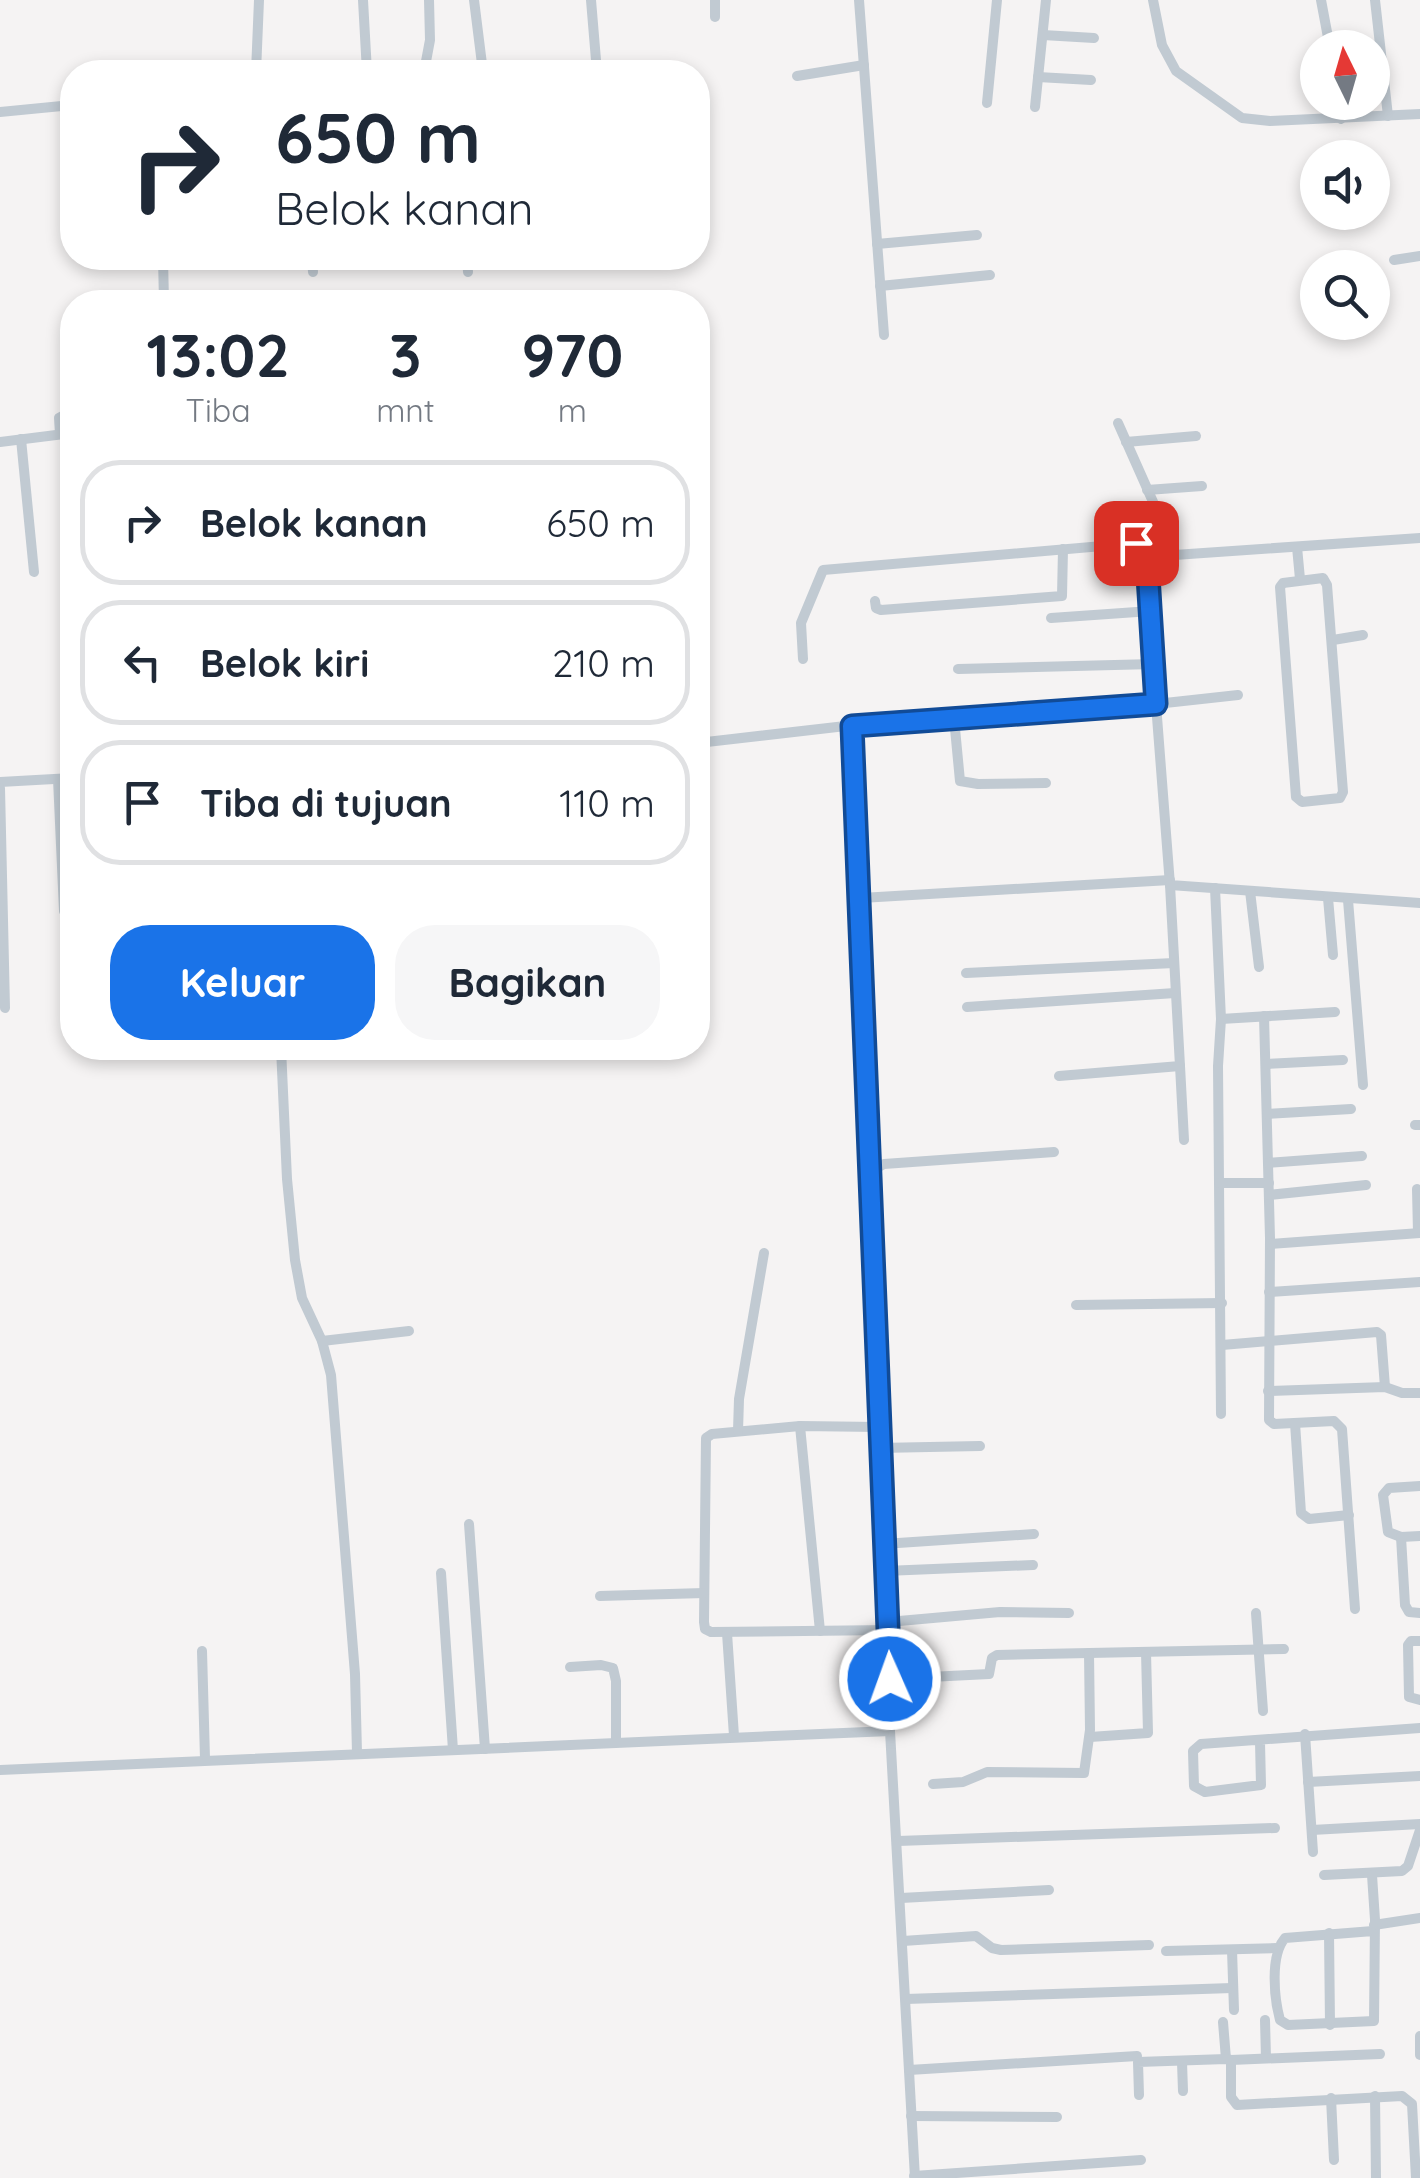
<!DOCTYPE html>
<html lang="id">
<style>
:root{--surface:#fff;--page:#f6f6f7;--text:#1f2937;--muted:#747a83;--line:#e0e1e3;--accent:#1a73e8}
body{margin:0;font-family:Quicksand,sans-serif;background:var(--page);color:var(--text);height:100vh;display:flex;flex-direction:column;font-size:38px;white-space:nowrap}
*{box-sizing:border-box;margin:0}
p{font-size:32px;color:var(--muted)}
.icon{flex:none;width:55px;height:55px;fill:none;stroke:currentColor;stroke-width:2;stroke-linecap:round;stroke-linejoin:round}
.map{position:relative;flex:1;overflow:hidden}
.details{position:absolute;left:60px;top:290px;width:650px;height:770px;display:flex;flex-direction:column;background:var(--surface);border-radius:40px;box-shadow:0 5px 15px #0003}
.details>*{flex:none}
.top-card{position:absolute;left:60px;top:60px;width:650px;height:210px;border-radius:40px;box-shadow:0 5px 15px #0003;background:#fff;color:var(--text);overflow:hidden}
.needle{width:65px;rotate:355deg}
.fabs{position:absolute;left:1300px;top:30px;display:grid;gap:20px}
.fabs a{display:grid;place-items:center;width:90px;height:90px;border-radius:50%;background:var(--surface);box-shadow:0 5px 15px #0003;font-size:50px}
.pin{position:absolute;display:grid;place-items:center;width:85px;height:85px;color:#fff;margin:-42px;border-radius:20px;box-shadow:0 5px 15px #0006}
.me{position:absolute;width:110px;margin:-55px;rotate:358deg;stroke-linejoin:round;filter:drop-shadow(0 0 8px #0008)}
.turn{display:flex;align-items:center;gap:35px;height:210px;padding:0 50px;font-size:45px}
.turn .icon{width:130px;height:130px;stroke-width:2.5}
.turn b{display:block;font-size:70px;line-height:85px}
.eta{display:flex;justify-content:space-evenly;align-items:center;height:170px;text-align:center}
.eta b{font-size:60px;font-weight:800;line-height:70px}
.button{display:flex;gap:20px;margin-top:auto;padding:20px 50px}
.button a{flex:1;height:115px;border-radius:40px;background:var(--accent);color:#fff;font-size:40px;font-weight:800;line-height:115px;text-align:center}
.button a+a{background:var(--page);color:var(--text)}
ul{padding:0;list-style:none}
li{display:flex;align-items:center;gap:30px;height:125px;margin:0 20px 15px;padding:0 30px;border:5px solid var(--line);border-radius:40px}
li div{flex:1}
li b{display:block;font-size:38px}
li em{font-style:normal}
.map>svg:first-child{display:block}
</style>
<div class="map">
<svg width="1420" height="2178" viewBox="0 0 1420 2178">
<rect width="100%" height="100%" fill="#f5f3f3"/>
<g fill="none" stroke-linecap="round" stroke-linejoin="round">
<g stroke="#c1cad2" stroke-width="10">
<polyline points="363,0 367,72"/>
<polyline points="474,0 483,72"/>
<polyline points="591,0 597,72"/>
<polyline points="715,0 715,17"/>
<polyline points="859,0 884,335"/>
<polyline points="1153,0 1162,45 1176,71 1242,118 1270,121 1420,114"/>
<polyline points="1321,0 1330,48"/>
<polyline points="1375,0 1388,116"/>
<polyline points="1043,35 1094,38"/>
<polyline points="256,72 259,0"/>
<polyline points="424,72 430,40 429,0"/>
<polyline points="797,76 864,65"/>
<polyline points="1038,77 1091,80"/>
<polyline points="1338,102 1341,119"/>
<polyline points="987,103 997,0"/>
<polyline points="1035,107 1046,0"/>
<polyline points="0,112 72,105"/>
<polyline points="877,244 977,235"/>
<polyline points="163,258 164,302"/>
<polyline points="312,258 313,272"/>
<polyline points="467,258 468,272"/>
<polyline points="1394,260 1420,256"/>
<polyline points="880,286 990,275"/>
<polyline points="65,345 72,389"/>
<polyline points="1118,423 1154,504 1160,556"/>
<polyline points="60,434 59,418 72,411"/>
<polyline points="21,439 34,572"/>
<polyline points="0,442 72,433"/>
<polyline points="1126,442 1196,436"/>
<polyline points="1147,490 1202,486"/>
<polyline points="1297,547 1300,579"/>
<polygon points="1323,578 1327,585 1343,792 1340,798 1302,802 1296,797 1280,587 1283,583"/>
<polyline points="875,601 876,608 881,610 1062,596 1063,549"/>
<polyline points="1051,618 1151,611"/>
<polyline points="1333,640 1363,635"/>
<polyline points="803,659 801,623 823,570 1137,543 1147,560"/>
<polyline points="958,669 1154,664"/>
<polyline points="1238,695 1156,704 1147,560 1160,556 1420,538"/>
<polyline points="954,718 960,781 978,784 1046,783"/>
<polyline points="698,743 889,721 1156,704 1170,885 1420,903"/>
<polyline points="58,779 64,911"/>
<polyline points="0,782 72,778"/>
<polyline points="0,788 5,1008"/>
<polyline points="1215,888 1221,1019 1218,1066 1221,1414"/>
<polyline points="1250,891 1259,967"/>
<polyline points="861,898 1170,880"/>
<polyline points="1328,898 1333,955"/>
<polyline points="1348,900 1363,1085"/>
<polyline points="966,973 1174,963"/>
<polyline points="967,1007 1175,993"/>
<polyline points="1264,1016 1270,1238 1269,1420 1274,1424 1334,1421 1342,1429 1355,1609"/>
<polyline points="1221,1019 1335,1012"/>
<polyline points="281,1048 287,1179 295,1260 302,1298 322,1341 331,1375 355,1674 357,1753"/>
<polyline points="1266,1064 1343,1060"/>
<polyline points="1180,1066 1184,1140"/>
<polyline points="1059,1076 1180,1066 1170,885"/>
<polyline points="1267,1114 1351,1109"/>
<polyline points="1415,1125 1420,1125"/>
<polyline points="1268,1163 1362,1156"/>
<polyline points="870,1172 884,1164 1054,1152"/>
<polyline points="1219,1183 1269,1183"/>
<polyline points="1417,1189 1418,1233"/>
<polyline points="1269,1195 1366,1185"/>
<polyline points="1270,1244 1420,1233"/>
<polyline points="1269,1292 1420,1282"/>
<polyline points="1076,1305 1222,1303"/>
<polyline points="322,1341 409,1331"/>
<polyline points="1222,1345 1377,1332 1381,1335 1385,1387"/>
<polyline points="1268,1391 1385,1387 1402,1393 1420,1393"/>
<polyline points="1295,1423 1301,1513 1309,1519 1349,1515"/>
<polyline points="800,1426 820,1631"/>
<polyline points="878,1427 800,1426 712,1434 706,1438 704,1622 705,1629 711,1632 888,1630"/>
<polyline points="738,1431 739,1399 764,1253"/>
<polyline points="879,1448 980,1446"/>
<polyline points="1420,1486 1389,1488 1383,1495 1388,1532 1401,1537 1420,1536"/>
<polyline points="469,1524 485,1749"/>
<polyline points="1401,1537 1405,1605 1409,1612 1420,1613"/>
<polyline points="883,1544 1034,1534"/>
<polyline points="885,1571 1033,1565"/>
<polyline points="441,1573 453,1750"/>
<polyline points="600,1596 704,1593"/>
<polyline points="1256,1613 1263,1711"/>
<polyline points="888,1622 1000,1612 1069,1613"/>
<polyline points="727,1633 734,1736"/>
<polyline points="1420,1641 1411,1641 1408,1645 1409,1697 1420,1700"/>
<polyline points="202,1651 205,1759"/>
<polyline points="570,1667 601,1665 613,1668 616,1681 616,1741"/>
<polyline points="890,1679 989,1674 992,1658 997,1655 1284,1649"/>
<polyline points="890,1731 915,2178"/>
<polyline points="1305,1734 1313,1852"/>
<polyline points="1090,1737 1148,1733 1146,1652"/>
<polyline points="1260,1742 1261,1785 1205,1792 1194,1786 1193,1751 1201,1744 1420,1728"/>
<polyline points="0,1770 890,1731 852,726"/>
<polyline points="1308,1782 1420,1776"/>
<polyline points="933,1784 963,1782 987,1772 1084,1773 1090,1730 1089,1653"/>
<polyline points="1312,1830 1420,1824"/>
<polyline points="898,1841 1275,1828"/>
<polyline points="1324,1875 1402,1871 1408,1866 1420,1830"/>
<path d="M1372 1875 1375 1920 1374 2021 1288 2025 1280 2020C1274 1998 1270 1955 1285 1938L1373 1931"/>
<polyline points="901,1898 1049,1890"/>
<polyline points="1374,1925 1420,1918"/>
<polyline points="1329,1933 1330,2025"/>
<polyline points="903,1941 976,1936 992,1948 1001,1950 1149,1945"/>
<polyline points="1232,1950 1234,2010"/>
<polyline points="1166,1951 1277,1948"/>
<polyline points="906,1999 1232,1988"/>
<polyline points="1265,2020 1266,2058"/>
<polyline points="1223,2022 1226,2059"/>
<polyline points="1420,2036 1420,2055"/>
<polyline points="1231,2060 1380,2054"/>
<polyline points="1182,2062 1183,2091"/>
<polyline points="909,2070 1137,2056"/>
<polyline points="1139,2095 1138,2062 1226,2059 1231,2060 1231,2097 1237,2105 1402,2096 1412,2104 1416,2178"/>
<polyline points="1375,2096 1376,2178"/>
<polyline points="1331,2098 1334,2160"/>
<polyline points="911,2116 1057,2117"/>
<polyline points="914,2176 1141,2160"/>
</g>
</g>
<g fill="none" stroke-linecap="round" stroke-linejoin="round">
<defs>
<polyline id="route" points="890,1679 852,726 1156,704 1147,560 1136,543"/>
</defs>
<use href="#route" stroke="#114b97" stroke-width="25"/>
<use href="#route" stroke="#1a73e8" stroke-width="18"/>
</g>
</svg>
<div class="fabs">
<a><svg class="needle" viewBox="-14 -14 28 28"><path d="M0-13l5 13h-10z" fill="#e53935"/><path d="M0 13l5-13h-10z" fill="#747a83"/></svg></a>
<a><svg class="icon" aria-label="sound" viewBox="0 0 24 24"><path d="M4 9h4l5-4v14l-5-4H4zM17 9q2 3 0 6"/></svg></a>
<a><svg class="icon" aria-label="search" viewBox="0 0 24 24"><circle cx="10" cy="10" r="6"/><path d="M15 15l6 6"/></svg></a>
</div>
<div class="pin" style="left:1136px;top:543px;background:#d93025"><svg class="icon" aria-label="arrive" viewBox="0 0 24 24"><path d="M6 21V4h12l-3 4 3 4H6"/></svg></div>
<svg class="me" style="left:890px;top:1679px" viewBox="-20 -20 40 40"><circle r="17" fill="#1a73e8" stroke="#fff" stroke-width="3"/><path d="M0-11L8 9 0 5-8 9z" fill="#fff"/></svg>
<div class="top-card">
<div class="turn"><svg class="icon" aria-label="right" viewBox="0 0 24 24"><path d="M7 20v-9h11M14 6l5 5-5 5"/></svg><div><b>650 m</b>Belok kanan</div></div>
</div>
<section class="details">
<div class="eta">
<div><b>13:02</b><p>Tiba</p></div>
<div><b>3</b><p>mnt</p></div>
<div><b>970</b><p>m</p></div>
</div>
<ul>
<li><svg class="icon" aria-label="right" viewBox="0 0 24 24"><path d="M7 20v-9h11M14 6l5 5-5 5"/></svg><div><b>Belok kanan</b></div><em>650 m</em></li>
<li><svg class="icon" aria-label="left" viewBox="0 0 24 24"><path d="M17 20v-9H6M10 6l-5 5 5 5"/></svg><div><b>Belok kiri</b></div><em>210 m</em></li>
<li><svg class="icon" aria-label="arrive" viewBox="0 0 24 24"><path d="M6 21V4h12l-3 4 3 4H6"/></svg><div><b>Tiba di tujuan</b></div><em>110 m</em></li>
</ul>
<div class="button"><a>Keluar</a><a>Bagikan</a></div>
</section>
</div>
